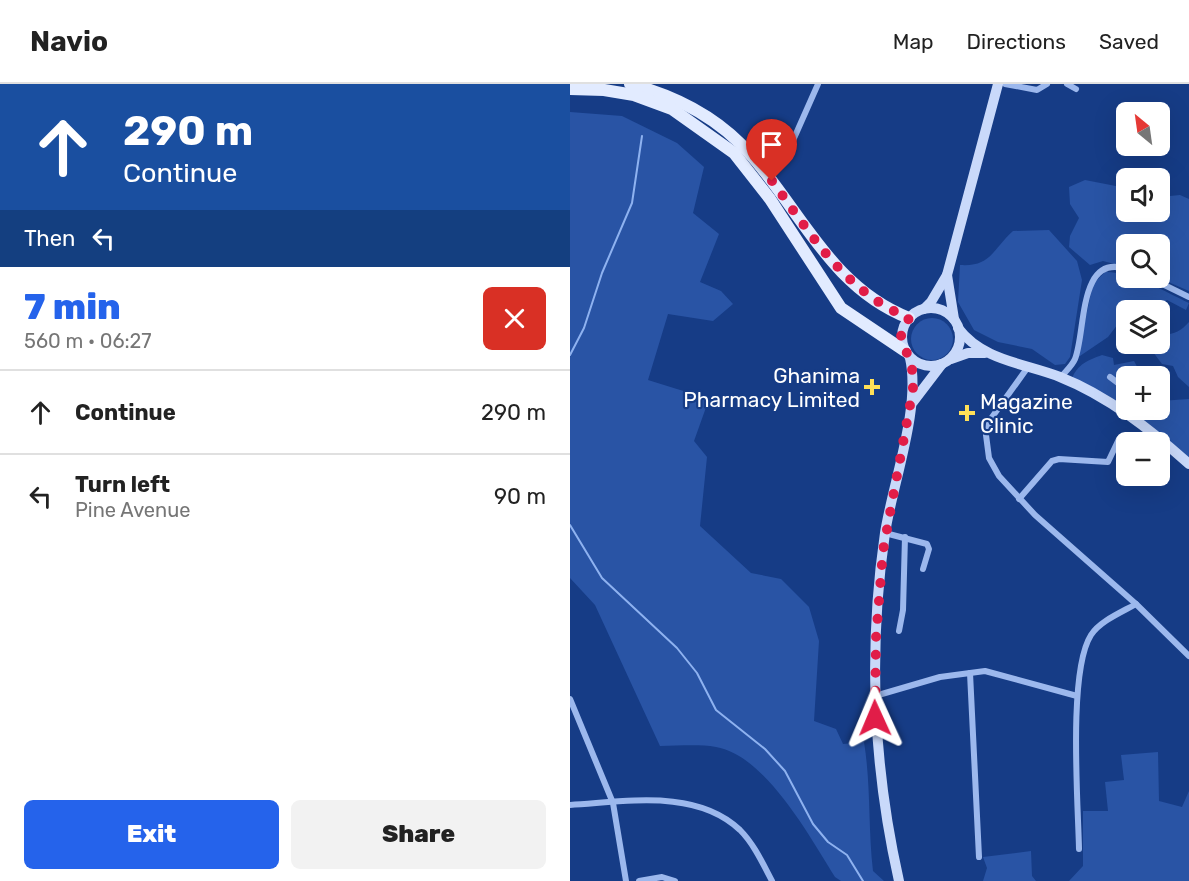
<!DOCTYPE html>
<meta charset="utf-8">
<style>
:root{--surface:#fff;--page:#f2f2f2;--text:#222;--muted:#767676;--line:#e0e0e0;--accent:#2563eb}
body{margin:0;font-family:Rubik,sans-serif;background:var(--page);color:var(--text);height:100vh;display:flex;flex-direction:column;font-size:22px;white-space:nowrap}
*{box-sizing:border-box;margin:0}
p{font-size:20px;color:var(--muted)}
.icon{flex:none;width:33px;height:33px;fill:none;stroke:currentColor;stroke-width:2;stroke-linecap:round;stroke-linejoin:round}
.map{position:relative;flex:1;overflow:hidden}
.drawer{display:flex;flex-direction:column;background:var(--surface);width:570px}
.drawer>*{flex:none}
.top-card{background:#1a4fa0;color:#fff;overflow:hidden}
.needle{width:39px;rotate:331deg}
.fabs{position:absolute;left:546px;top:18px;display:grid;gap:12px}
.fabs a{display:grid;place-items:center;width:54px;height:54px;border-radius:9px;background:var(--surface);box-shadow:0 6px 24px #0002;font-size:30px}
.pin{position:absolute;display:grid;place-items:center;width:51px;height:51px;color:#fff;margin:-62px -26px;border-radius:50% 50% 50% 0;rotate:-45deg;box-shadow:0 0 6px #0007}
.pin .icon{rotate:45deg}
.me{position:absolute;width:66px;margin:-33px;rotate:359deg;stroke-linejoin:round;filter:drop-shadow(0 0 4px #0008)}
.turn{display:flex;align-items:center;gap:21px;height:126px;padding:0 24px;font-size:27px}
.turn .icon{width:78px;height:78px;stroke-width:2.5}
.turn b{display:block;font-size:42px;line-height:51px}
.then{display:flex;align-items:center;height:57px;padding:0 24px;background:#0003;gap:12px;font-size:22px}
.round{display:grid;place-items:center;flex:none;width:63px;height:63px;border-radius:9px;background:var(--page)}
.head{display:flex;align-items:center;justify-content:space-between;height:102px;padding:0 24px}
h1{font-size:36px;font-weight:800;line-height:45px;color:var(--accent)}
.cta{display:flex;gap:12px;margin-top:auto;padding:12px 24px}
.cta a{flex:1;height:69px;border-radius:9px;background:var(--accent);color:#fff;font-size:24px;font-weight:800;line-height:69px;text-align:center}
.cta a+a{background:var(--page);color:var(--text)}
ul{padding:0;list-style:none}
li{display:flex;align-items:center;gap:18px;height:84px;padding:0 24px;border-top:2px solid var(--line)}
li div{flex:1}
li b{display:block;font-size:22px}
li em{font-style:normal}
header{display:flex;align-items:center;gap:36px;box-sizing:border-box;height:84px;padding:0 30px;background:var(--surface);border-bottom:2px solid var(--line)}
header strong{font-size:28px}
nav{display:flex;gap:33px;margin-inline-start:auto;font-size:21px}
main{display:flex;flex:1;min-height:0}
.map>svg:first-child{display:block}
</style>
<header>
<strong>Navio</strong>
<nav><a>Map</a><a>Directions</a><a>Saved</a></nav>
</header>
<main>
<section class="drawer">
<div class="top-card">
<div class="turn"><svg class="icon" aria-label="ahead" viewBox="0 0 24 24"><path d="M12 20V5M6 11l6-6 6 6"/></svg><div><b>290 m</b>Continue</div></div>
<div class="then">Then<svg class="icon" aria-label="left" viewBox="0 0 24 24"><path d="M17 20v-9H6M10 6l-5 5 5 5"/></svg></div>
</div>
<div class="head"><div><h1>7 min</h1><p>560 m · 06:27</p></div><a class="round" style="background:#d93025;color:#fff"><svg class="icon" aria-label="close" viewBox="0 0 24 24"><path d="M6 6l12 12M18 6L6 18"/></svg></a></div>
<ul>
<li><svg class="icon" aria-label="ahead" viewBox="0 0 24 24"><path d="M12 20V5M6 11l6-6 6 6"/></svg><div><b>Continue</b></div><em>290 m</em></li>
<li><svg class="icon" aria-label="left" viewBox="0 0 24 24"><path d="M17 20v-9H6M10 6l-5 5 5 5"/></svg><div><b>Turn left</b><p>Pine Avenue</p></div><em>90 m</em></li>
</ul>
<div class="cta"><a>Exit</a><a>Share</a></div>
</section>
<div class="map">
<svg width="619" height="797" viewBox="0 0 619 797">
<rect width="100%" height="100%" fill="#163c86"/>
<g fill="#2954a5">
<path d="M0 28 52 32 107 59 134 83 123 129 149 150 130 198 151 207 163 220 143 237 98 230 78 296 139 315 124 357 137 373 130 442 181 489 211 495 239 523 249 557 244 637 266 645 273 660 294 658C301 701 298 744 303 787L314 797H271L265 793C240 753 195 671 146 663 128 660 108 662 90 662L25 521 0 494Z"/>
<polygon points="515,96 556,104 556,128 590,128 590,113 610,111 619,115 619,207 589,194 590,160 556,160 556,183 533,177 520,181 499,163 500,152 509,134 500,120 499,103"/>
<path d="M479 146 507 177 512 196 500 273 495 280 485 281 462 265 428 258 404 246 388 218 390 181C421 183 422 166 443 147Z"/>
<path d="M535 188C560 187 596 208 619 219L616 226 597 216 587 226H556V235L551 236 538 253 507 274 523 200Z"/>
<circle cx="362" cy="255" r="21"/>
<path d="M619 238V303L608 293 603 282 592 280 577 260H590V245L593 251C605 250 611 247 619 238Z"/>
<path d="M532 271 543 274 544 281 564 277 571 290 572 292H556V326H590V317L619 315V377L502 295C507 280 519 276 532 271Z"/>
<polygon points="588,668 589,717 612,723 619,707 619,797 499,797 513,782 513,727 538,727 535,698 554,696 551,671"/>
<polygon points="461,767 462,792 466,797 413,797 417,784 413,773"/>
</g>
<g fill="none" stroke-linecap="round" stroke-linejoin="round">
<g stroke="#8eb2f0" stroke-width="2">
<polyline points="0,271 14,244 32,189 62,119 72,52"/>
<polyline points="0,441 32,494 107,564 127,589 146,626 195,665 215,687 243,740 258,758 277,771 293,797"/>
</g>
<g stroke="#9cb8ed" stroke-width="6">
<polyline points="435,0 467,6 477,0"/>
<polyline points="497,0 506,5"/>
<polyline points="187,77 221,61 248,0"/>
<polyline points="580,194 619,213"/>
<polyline points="458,283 420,336 416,351 419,374 429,392 465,431 566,520 619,572"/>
<path d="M491 293C495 288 502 282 505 275 516 248 508 169 556 185"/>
<polyline points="540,293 556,305"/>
<polyline points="569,326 571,339"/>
<polyline points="449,415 482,377 489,375 538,378 549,355"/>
<polyline points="315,449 357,460 359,465 353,485"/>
<polyline points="329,547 333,526 335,453"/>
<polyline points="400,589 409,773"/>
<polyline points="305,612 370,593 415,587 507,612"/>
<polyline points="0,615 43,719 56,797"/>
<path d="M0 721C55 718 126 704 170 746 184 760 193 780 202 797"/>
<path d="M509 765C508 718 498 587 521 551 530 537 552 528 566 520"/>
<polyline points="69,797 92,793 105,797"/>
</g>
<g stroke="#c9d9fa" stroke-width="10">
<polyline points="377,191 384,235"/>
<circle cx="361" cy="253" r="29"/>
<polyline points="354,225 361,218 377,191 428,0"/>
<path d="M388 244C413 277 454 279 490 293 538 312 581 346 619 380"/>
<polyline points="381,275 398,269 415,269"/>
<polyline points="343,318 372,280"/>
<path d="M329 797C303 682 298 566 315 449 323 398 351 324 340 274"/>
</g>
<g stroke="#e2ebff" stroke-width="12">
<path d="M60 0C106 12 149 34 181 71 232 129 262 204 339 234"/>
<polyline points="0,5 34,6 64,11 102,25 164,69 200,115 271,224 335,267"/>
</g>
</g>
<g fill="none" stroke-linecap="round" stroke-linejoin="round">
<path stroke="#e11d48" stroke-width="10" stroke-dasharray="0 18" d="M202 97C241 150 275 208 339 234L331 252 342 284 343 305 313 467 306 554 305 634"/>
</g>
<g fill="#ffe058" stroke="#163c86" stroke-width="2">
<path d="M299 294h6v6h6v6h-6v6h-6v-6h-6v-6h6z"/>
<path d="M394 320h6v6h6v6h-6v6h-6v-6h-6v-6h6z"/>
</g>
<g text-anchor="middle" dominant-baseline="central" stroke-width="4.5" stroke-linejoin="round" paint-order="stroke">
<g font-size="21" fill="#fff" stroke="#163c86" text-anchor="end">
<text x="290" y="291">Ghanima<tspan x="290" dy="24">Pharmacy Limited</tspan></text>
<text x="410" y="317" text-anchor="start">Magazine<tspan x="410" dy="24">Clinic</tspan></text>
</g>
</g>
</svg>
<div class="fabs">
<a><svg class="needle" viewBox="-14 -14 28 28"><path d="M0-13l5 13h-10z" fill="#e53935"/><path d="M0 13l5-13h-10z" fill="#767676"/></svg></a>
<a><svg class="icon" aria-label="sound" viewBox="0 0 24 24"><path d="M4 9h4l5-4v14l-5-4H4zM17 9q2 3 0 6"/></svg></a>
<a><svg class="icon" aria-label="search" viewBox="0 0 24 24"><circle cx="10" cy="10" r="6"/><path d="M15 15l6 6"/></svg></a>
<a><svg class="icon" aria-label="layers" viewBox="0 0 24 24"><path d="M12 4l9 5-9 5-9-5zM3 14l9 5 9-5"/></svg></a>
<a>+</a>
<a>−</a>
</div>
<div class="pin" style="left:202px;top:97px;background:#d93025"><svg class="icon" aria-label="arrive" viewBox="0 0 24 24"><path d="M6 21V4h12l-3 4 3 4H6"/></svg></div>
<svg class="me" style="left:305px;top:634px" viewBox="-20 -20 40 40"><path d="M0-17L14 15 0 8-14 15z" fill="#e11d48" stroke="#fff" stroke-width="4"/></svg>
</div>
</main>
